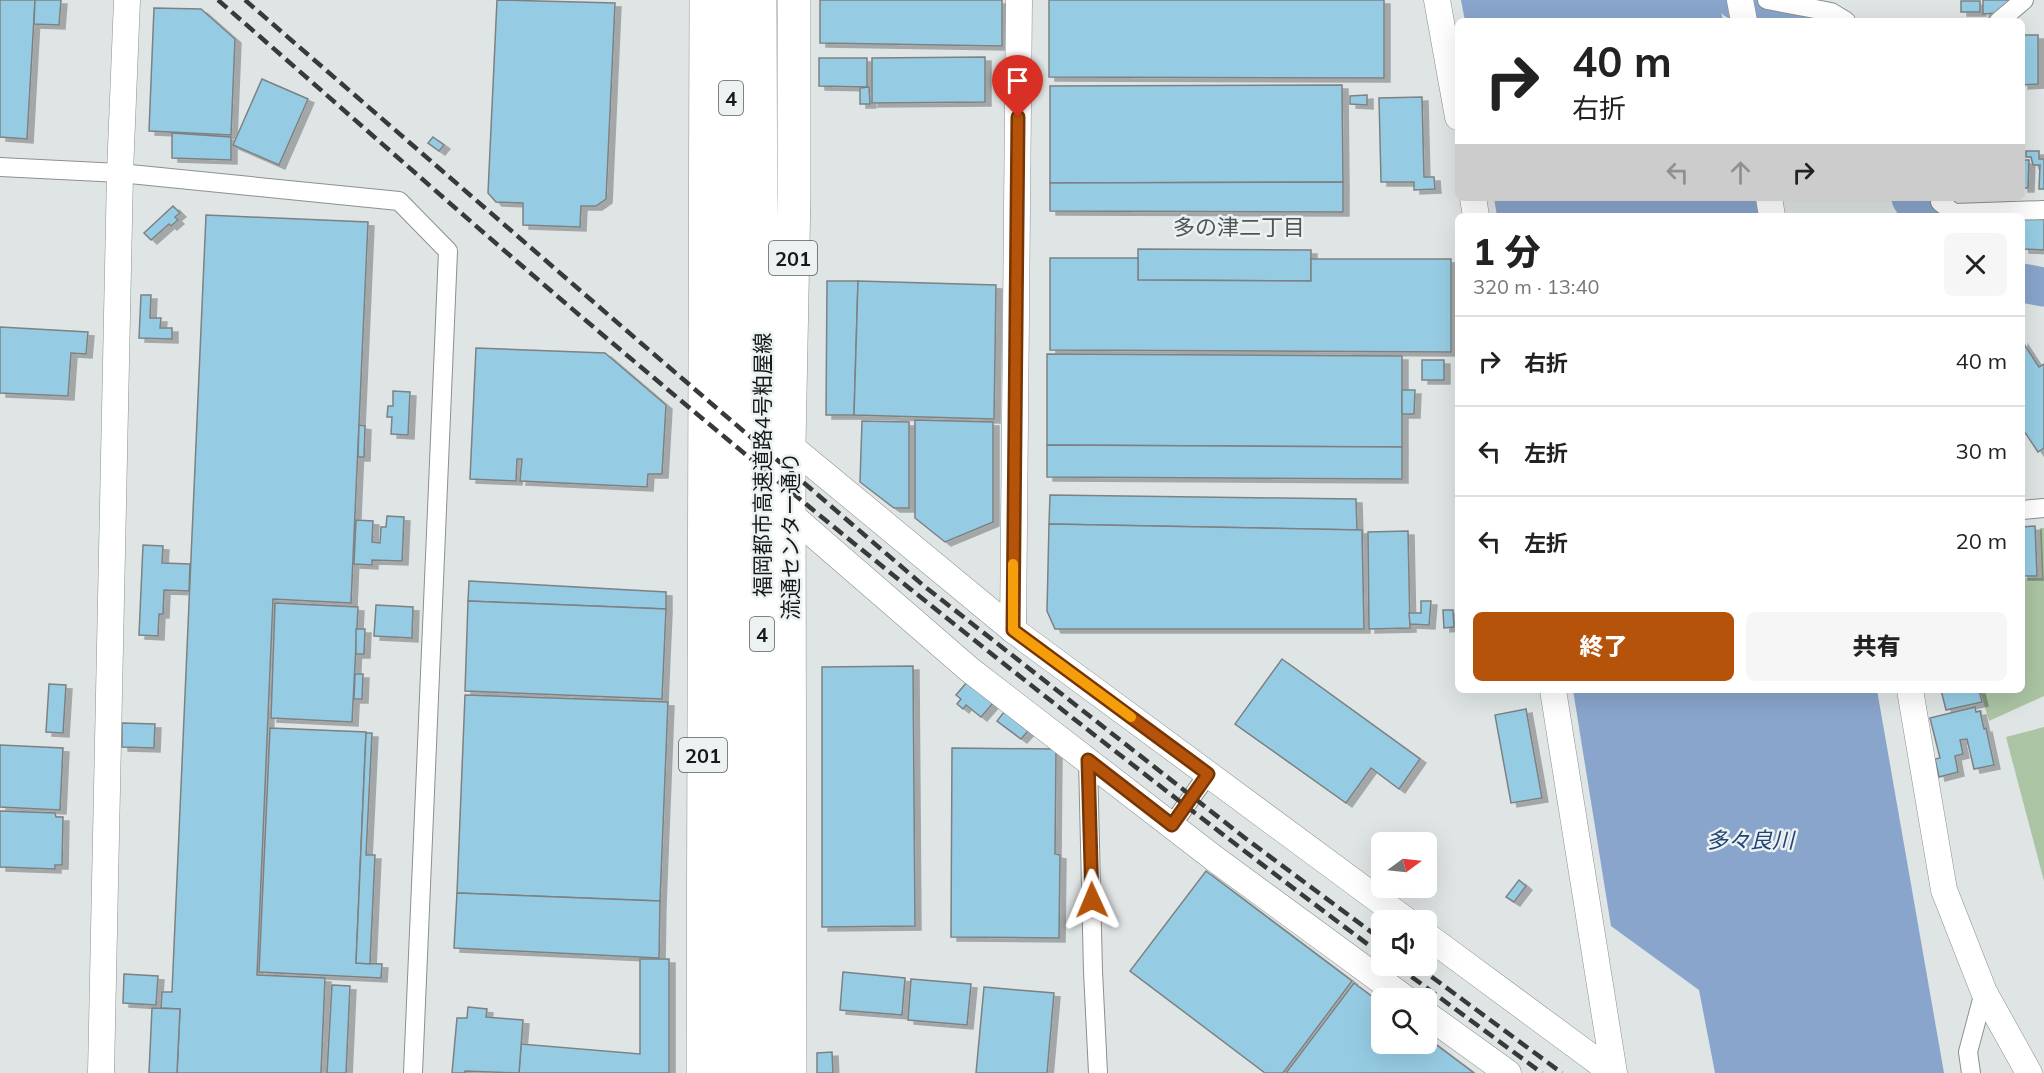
<!DOCTYPE html>
<html lang="ja">
<meta charset="utf-8">
<style>
:root{--surface:#fff;--page:#f6f6f6;--text:#222;--muted:#767676;--line:#e0e0e0;--accent:#b45309}
body{margin:0;font-family:Mulish,"Noto Sans JP",sans-serif;background:var(--page);color:var(--text);height:100vh;display:flex;flex-direction:column;font-size:22px;white-space:nowrap}
*{box-sizing:border-box;margin:0}
p{font-size:20px;color:var(--muted)}
.icon{flex:none;width:33px;height:33px;fill:none;stroke:currentColor;stroke-width:2;stroke-linecap:round;stroke-linejoin:round}
.map{position:relative;flex:1;overflow:hidden}
.drawer{position:absolute;left:1455px;top:213px;width:570px;height:480px;display:flex;flex-direction:column;background:var(--surface);border-radius:9px;box-shadow:0 6px 24px #0002}
.drawer>*{flex:none}
.guide{position:absolute;left:1455px;top:18px;width:570px;height:183px;border-radius:9px;box-shadow:0 6px 24px #0002;background:#fff;color:var(--text);overflow:hidden}
.needle{width:39px;rotate:75deg}
.controls{position:absolute;left:1371px;top:832px;display:grid;gap:12px}
.controls a{display:grid;place-items:center;width:66px;height:66px;border-radius:9px;background:var(--surface);box-shadow:0 6px 24px #0002;font-size:30px}
.pin{position:absolute;display:grid;place-items:center;width:51px;height:51px;color:#fff;margin:-62px -26px;border-radius:50% 50% 50% 0;rotate:-45deg;box-shadow:0 0 6px #0007}
.pin .icon{rotate:45deg}
.me{position:absolute;width:66px;margin:-33px;rotate:359deg;stroke-linejoin:round;filter:drop-shadow(0 0 4px #0008)}
.turn{display:flex;align-items:center;gap:21px;height:126px;padding:0 18px;font-size:27px}
.turn .icon{width:78px;height:78px;stroke-width:2.5}
.turn b{display:block;font-size:42px;line-height:51px}
.lanes{display:flex;align-items:center;height:57px;padding:0 18px;background:#0003;justify-content:center;gap:30px;direction:ltr}
.lanes .off{opacity:.35}
.round{display:grid;place-items:center;flex:none;width:63px;height:63px;border-radius:9px;background:var(--page)}
.headline{display:flex;align-items:center;justify-content:space-between;height:102px;padding:0 18px}
h1{font-size:36px;font-weight:800;line-height:45px}
.primary-button{display:flex;gap:12px;margin-top:auto;padding:12px 18px}
.primary-button a{flex:1;height:69px;border-radius:9px;background:var(--accent);color:#fff;font-size:24px;font-weight:800;line-height:69px;text-align:center}
.primary-button a+a{background:var(--page);color:var(--text)}
ul{padding:0;list-style:none}
li{display:flex;align-items:center;gap:18px;height:90px;padding:0 18px;border-top:2px solid var(--line)}
li div{flex:1}
li b{display:block;font-size:22px}
li em{font-style:normal}
.map>svg:first-child{display:block}
</style>
<div class="map">
<svg width="2044" height="1073" viewBox="0 0 2044 1073">
<defs>
<filter id="shadow"><feDropShadow dx="6" dy="4" stdDeviation="0" flood-color="#0004"/></filter>
</defs>
<rect width="100%" height="100%" fill="#dfe4e4"/>
<g fill="#abc4a3">
<polygon points="2040,528 2044,528 2044,696 1989,721 1980,690 2022,690 2022,578 2042,578"/>
<polygon points="2044,727 2044,881 2006,737"/>
</g>
<g fill="#89a5cb">
<polygon points="1461,0 1719,0 1723,21 1465,21"/>
<polygon points="1494,198 1757,198 1760,216 1497,216"/>
<polygon points="1573,690 1877,690 1944,1073 1715,1073 1699,990 1611,926"/>
</g>
<g fill="none" stroke-linecap="round" stroke-linejoin="round">
<g stroke="#89a5cb" stroke-width="39">
<polyline points="1736,0 1819,21"/>
<polyline points="1911,198 1922,216"/>
<polyline points="2022,283 2044,287"/>
</g>
</g>
<g fill="#96cce3" stroke="#7d8183" stroke-width="1.5" filter="url(#shadow)">
<polygon points="0,0 35,0 27,139 0,137"/>
<polygon points="35,0 61,0 59,25 34,24"/>
<polygon points="497,0 615,3 606,199 596,206 581,206 580,227 523,225 523,203 496,202 488,193"/>
<polygon points="820,0 1002,0 1002,46 820,43"/>
<polygon points="1049,0 1384,0 1384,78 1049,77"/>
<polygon points="1983,0 2010,0 1998,13 1983,14"/>
<rect x="1961" y="1" width="19" height="11"/>
<polygon points="154,8 201,9 235,39 231,135 149,131"/>
<polygon points="2022,35 2038,35 2038,84 2022,85"/>
<polygon points="985,57 985,102 872,103 872,58"/>
<polygon points="819,58 867,58 867,87 819,86"/>
<polygon points="262,79 308,99 279,165 233,145"/>
<polygon points="1342,85 1343,182 1050,183 1050,86"/>
<polygon points="869,87 870,104 860,104 860,88"/>
<polygon points="1367,95 1367,105 1350,104 1350,96"/>
<polygon points="1422,97 1424,177 1434,177 1435,189 1414,190 1414,182 1381,182 1379,98"/>
<polygon points="172,133 231,137 231,160 172,158"/>
<polygon points="433,137 444,145 439,151 428,143"/>
<polygon points="2026,151 2039,151 2039,159 2044,159 2044,189 2039,189 2040,165 2033,165 2031,157 2026,157"/>
<polygon points="2022,160 2029,160 2028,188 2022,188"/>
<polygon points="1343,182 1343,212 1050,211 1050,183"/>
<polygon points="173,206 180,213 175,217 178,220 171,226 169,224 151,240 144,233"/>
<polygon points="2044,212 2044,250 2023,249 2022,217"/>
<polygon points="206,215 368,222 351,603 273,599 257,975 325,978 321,1073 177,1073 180,1009 161,1008 162,992 172,992"/>
<polygon points="1138,249 1311,250 1311,281 1138,280"/>
<polygon points="1050,258 1138,258 1138,280 1311,281 1311,259 1451,259 1451,352 1050,350"/>
<polygon points="827,281 858,281 854,415 826,415"/>
<polygon points="858,281 996,285 994,419 854,415"/>
<polygon points="141,295 151,295 150,318 161,318 160,328 172,328 172,339 139,338"/>
<polygon points="0,327 88,332 86,354 71,353 68,396 0,393"/>
<polygon points="2022,341 2039,367 2044,364 2044,448 2038,452 2022,428"/>
<polygon points="476,348 605,353 666,405 662,474 648,474 647,487 520,481 522,459 517,459 516,481 470,479"/>
<polygon points="1047,354 1402,356 1402,447 1047,445"/>
<rect x="1422" y="360" width="22" height="20"/>
<polygon points="1402,390 1415,390 1414,414 1402,414"/>
<polygon points="393,391 410,392 408,435 391,434 392,417 387,417 388,406 393,406"/>
<polygon points="915,420 993,422 993,522 945,542 915,518"/>
<polygon points="862,421 909,422 909,508 894,508 860,482"/>
<polygon points="359,425 365,426 364,457 358,457"/>
<polygon points="1047,445 1402,447 1402,479 1047,477"/>
<polygon points="1050,495 1356,499 1357,530 1049,524"/>
<polygon points="387,516 404,517 402,561 372,560 372,565 354,564 356,520 373,521 372,542 380,543 381,527 386,527"/>
<polygon points="1049,524 1362,530 1364,629 1055,629 1047,611"/>
<polygon points="2035,526 2037,576 2022,576 2022,527"/>
<polygon points="1408,531 1410,628 1369,629 1368,532"/>
<polygon points="143,545 163,546 162,563 190,564 189,591 164,590 163,614 159,614 158,636 139,635"/>
<polygon points="469,581 666,592 666,609 468,601"/>
<polygon points="468,601 666,609 662,699 465,691"/>
<polygon points="1421,601 1431,601 1429,625 1410,624 1409,613 1421,613"/>
<polygon points="275,603 358,607 352,722 271,718"/>
<polygon points="376,605 413,607 412,638 374,636"/>
<polygon points="1443,610 1453,610 1454,627 1444,628"/>
<polygon points="356,629 365,629 364,654 356,654"/>
<polygon points="1282,659 1420,759 1399,789 1371,768 1346,803 1235,724"/>
<polygon points="913,666 915,926 822,927 822,667"/>
<polygon points="355,674 363,674 362,699 354,699"/>
<polygon points="967,682 993,703 981,717 966,705 963,709 957,704 961,699 956,695"/>
<polygon points="49,684 66,685 63,733 46,732"/>
<polygon points="1941,690 1979,690 1982,702 1946,710"/>
<polygon points="465,695 668,702 660,901 457,893"/>
<polygon points="1975,707 1976,712 1980,711 1984,729 1986,728 1994,765 1974,769 1967,739 1960,740 1963,754 1955,756 1958,772 1939,777 1935,759 1940,758 1930,718"/>
<polygon points="1526,709 1542,798 1511,803 1495,715"/>
<polygon points="1004,712 1028,731 1021,739 997,721"/>
<polygon points="122,723 155,724 154,748 122,747"/>
<polygon points="270,728 366,732 356,963 382,964 381,978 259,972"/>
<polygon points="366,733 372,733 366,855 375,855 370,964 356,963"/>
<polygon points="0,745 63,748 60,810 0,807"/>
<polygon points="952,748 1056,749 1055,854 1060,855 1059,938 951,937"/>
<polygon points="0,811 55,813 56,817 63,817 62,865 55,865 55,869 0,867"/>
<polygon points="1206,871 1352,981 1283,1073 1265,1073 1130,971"/>
<polygon points="1519,880 1526,886 1514,902 1506,897"/>
<polygon points="457,893 660,901 659,958 454,948"/>
<polygon points="640,959 669,959 669,1073 519,1073 521,1044 640,1054"/>
<polygon points="843,972 905,978 902,1015 840,1010"/>
<polygon points="124,974 158,976 156,1005 123,1003"/>
<polygon points="911,979 971,984 967,1025 908,1020"/>
<polygon points="1354,983 1382,1004 1382,1044 1426,1044 1426,1037 1474,1073 1286,1073"/>
<polygon points="332,985 350,986 346,1073 327,1073"/>
<polygon points="984,987 1054,993 1047,1073 976,1073"/>
<polygon points="468,1007 487,1009 486,1017 523,1020 519,1073 465,1071 465,1073 452,1073 457,1018 467,1018"/>
<polygon points="152,1008 180,1009 177,1073 149,1073"/>
<polygon points="832,1052 833,1073 817,1073 817,1053"/>
</g>
<g fill="none" stroke-linecap="round" stroke-linejoin="round">
<defs>
<g id="street">
<polyline points="1767,0 1831,12 1846,21"/>
<polyline points="1999,21 2024,0"/>
<polyline points="0,167 120,173 399,201 448,251 413,1073"/>
<polyline points="1940,202 1954,213 2044,210"/>
<polyline points="2022,510 2044,508"/>
<polyline points="1088,760 1093,971 1098,1073"/>
<polyline points="1172,825 1208,774"/>
<polyline points="1971,1073 1968,1052 1984,992"/>
</g>
<g id="secondary">
<polyline points="1437,0 1458,117"/>
<polyline points="1740,0 1744,21"/>
<polyline points="1473,198 1476,216"/>
<polyline points="1769,198 1772,216"/>
<polyline points="789,445 1013,630 1407,921"/>
<polyline points="791,515 970,670 1215,859 1406,999"/>
<polyline points="1013,630 1019,0"/>
<polyline points="1553,690 1614,1073"/>
<polyline points="1910,690 1944,890 1984,992 2029,1073"/>
<polyline points="1426,935 1613,1073"/>
<polyline points="1426,1014 1508,1073"/>
<polyline points="101,1073 120,173 127,0"/>
</g>
<g id="highway">
<polyline points="732,0 734,556 733,1073"/>
<polyline points="703,1073 706,0"/>
<polyline points="760,1073 762,556 760,0"/>
<polyline points="790,1073 789,445 794,193 794,0"/>
</g>
</defs>
<use href="#street" stroke="#8b9090" stroke-width="20"/>
<use href="#secondary" stroke="#8b9090" stroke-width="27"/>
<use href="#highway" stroke="#8b9090" stroke-width="34"/>
<use href="#street" stroke="#fff" stroke-width="18"/>
<use href="#secondary" stroke="#fff" stroke-width="26"/>
<use href="#highway" stroke="#fff" stroke-width="33"/>
<g stroke="#383a3a" stroke-width="4.5" stroke-dasharray="12 6" stroke-linecap="butt">
<path d="M218 0C357 121 494 244 635 362 878 567 1127 764 1382 955"/>
<polyline points="245,0 642,344 924,586 1245,838 1382,940"/>
<polyline points="1397,966 1542,1073"/>
<polyline points="1417,966 1562,1073"/>
</g>
</g>
<g fill="none" stroke-linecap="round" stroke-linejoin="round">
<defs>
<polyline id="route" points="1018,117 1013,630 1208,774 1172,825 1088,760 1092,900"/>
</defs>
<use href="#route" stroke="#753606" stroke-width="15"/>
<use href="#route" stroke="#b45309" stroke-width="10"/>
<polyline stroke="#f59e0b" stroke-width="10" points="1013,564 1013,630 1131,717"/>
</g>
<g text-anchor="middle" dominant-baseline="central" stroke-width="5" stroke-linejoin="round" paint-order="stroke">
<g fill="#ecf1f1" stroke="#575a5a" stroke-width="1.5">
<rect x="719" y="81" width="24" height="34" rx="4.5"/>
<rect x="769" y="241" width="48" height="34" rx="4.5"/>
<rect x="750" y="617" width="24" height="34" rx="4.5"/>
<rect x="679" y="738" width="48" height="34" rx="4.5"/>
</g>
<g font-size="20" font-weight="bold" fill="#171919">
<text x="731" y="98">4</text>
<text x="793" y="258">201</text>
<text x="762" y="634">4</text>
<text x="703" y="755">201</text>
</g>
<g font-size="21" fill="#171919" stroke="#ecf1f1">
<text transform="translate(762 465) rotate(-90)">福岡都市高速道路4号粕屋線</text>
<text transform="translate(790 536) rotate(-90)">流通センター通り</text>
</g>
<g font-size="22" fill="#515555" stroke="#ecf1f1">
<text x="1239" y="227">多の津二丁目</text>
</g>
<g font-size="22" font-style="italic" fill="#204476" stroke="#ecf1f1">
<text x="1750" y="840">多々良川</text>
</g>
</g>
</svg>
<div class="controls">
<a><svg class="needle" viewBox="-14 -14 28 28"><path d="M0-13l5 13h-10z" fill="#e53935"/><path d="M0 13l5-13h-10z" fill="#767676"/></svg></a>
<a><svg class="icon" aria-label="sound" viewBox="0 0 24 24"><path d="M4 9h4l5-4v14l-5-4H4zM17 9q2 3 0 6"/></svg></a>
<a><svg class="icon" aria-label="search" viewBox="0 0 24 24"><circle cx="10" cy="10" r="6"/><path d="M15 15l6 6"/></svg></a>
</div>
<div class="pin" style="left:1018px;top:117px;background:#d93025"><svg class="icon" aria-label="arrive" viewBox="0 0 24 24"><path d="M6 21V4h12l-3 4 3 4H6"/></svg></div>
<svg class="me" style="left:1092px;top:900px" viewBox="-20 -20 40 40"><path d="M0-17L14 15 0 8-14 15z" fill="#b45309" stroke="#fff" stroke-width="4"/></svg>
<div class="guide">
<div class="turn"><svg class="icon" aria-label="right" viewBox="0 0 24 24"><path d="M7 20v-9h11M14 6l5 5-5 5"/></svg><div><b>40 m</b>右折</div></div>
<div class="lanes"><svg class="icon off" aria-label="left" viewBox="0 0 24 24"><path d="M17 20v-9H6M10 6l-5 5 5 5"/></svg><svg class="icon off" aria-label="ahead" viewBox="0 0 24 24"><path d="M12 20V5M6 11l6-6 6 6"/></svg><svg class="icon" aria-label="right" viewBox="0 0 24 24"><path d="M7 20v-9h11M14 6l5 5-5 5"/></svg></div>
</div>
<section class="drawer">
<div class="headline"><div><h1>1 分</h1><p>320 m · 13:40</p></div><a class="round"><svg class="icon" aria-label="close" viewBox="0 0 24 24"><path d="M6 6l12 12M18 6L6 18"/></svg></a></div>
<ul>
<li><svg class="icon" aria-label="right" viewBox="0 0 24 24"><path d="M7 20v-9h11M14 6l5 5-5 5"/></svg><div><b>右折</b></div><em>40 m</em></li>
<li><svg class="icon" aria-label="left" viewBox="0 0 24 24"><path d="M17 20v-9H6M10 6l-5 5 5 5"/></svg><div><b>左折</b></div><em>30 m</em></li>
<li><svg class="icon" aria-label="left" viewBox="0 0 24 24"><path d="M17 20v-9H6M10 6l-5 5 5 5"/></svg><div><b>左折</b></div><em>20 m</em></li>
</ul>
<div class="primary-button"><a>終了</a><a>共有</a></div>
</section>
</div>
